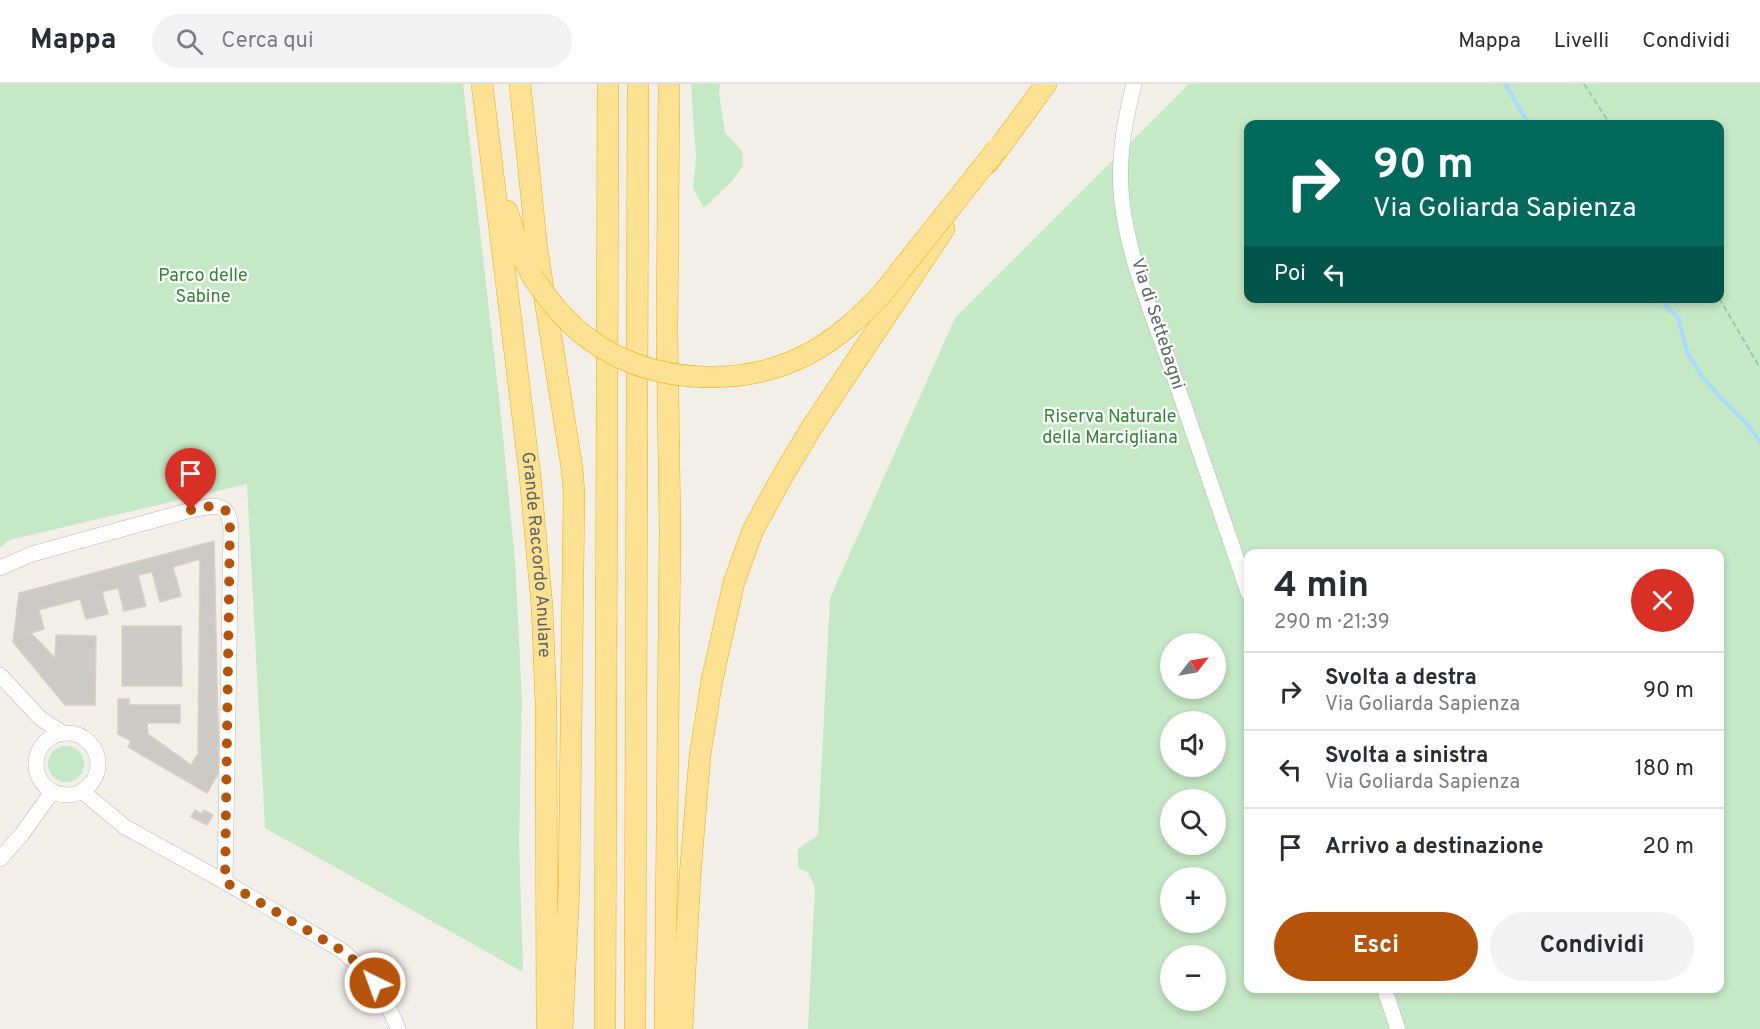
<!DOCTYPE html>
<html lang="it">
<meta charset="utf-8">
<style>
:root{--surface:#fff;--page:#f2f2f3;--text:#2b2b33;--muted:#7c7c81;--line:#e1e1e2;--accent:#b45309}
body{margin:0;font-family:Overpass,sans-serif;background:var(--page);color:var(--text);height:100vh;display:flex;flex-direction:column;font-size:22px;white-space:nowrap}
*{box-sizing:border-box;margin:0}
p{font-size:20px;color:var(--muted)}
.icon{flex:none;width:33px;height:33px;fill:none;stroke:currentColor;stroke-width:2;stroke-linecap:round;stroke-linejoin:round}
.map{position:relative;flex:1;overflow:hidden}
.side{position:absolute;left:1244px;top:465px;width:480px;height:444px;display:flex;flex-direction:column;background:var(--surface);border-radius:12px;box-shadow:0 3px 9px #0003}
.side>*{flex:none}
.hud{position:absolute;left:1244px;top:36px;width:480px;height:183px;border-radius:12px;box-shadow:0 3px 9px #0003;background:#00695c;color:#fff;overflow:hidden}
.needle{width:39px;rotate:59deg}
.fabs{position:absolute;left:1160px;top:549px;display:grid;gap:12px}
.fabs a{display:grid;place-items:center;width:66px;height:66px;border-radius:50%;background:var(--surface);box-shadow:0 3px 9px #0003;font-size:30px}
.pin{position:absolute;display:grid;place-items:center;width:51px;height:51px;color:#fff;margin:-62px -26px;border-radius:50% 50% 50% 0;rotate:-45deg;box-shadow:0 0 6px #0007}
.pin .icon{rotate:45deg}
.me{position:absolute;width:66px;margin:-33px;rotate:318deg;stroke-linejoin:round;filter:drop-shadow(0 0 4px #0008)}
.turn{display:flex;align-items:center;gap:21px;height:126px;padding:0 30px;font-size:27px}
.turn .icon{width:78px;height:78px;stroke-width:2.5}
.turn b{display:block;font-size:42px;line-height:51px}
.then{display:flex;align-items:center;height:57px;padding:0 30px;background:#0003;gap:12px;font-size:22px}
.round{display:grid;place-items:center;flex:none;width:63px;height:63px;border-radius:32px;background:var(--page)}
.headline{display:flex;align-items:center;justify-content:space-between;height:102px;padding:0 30px}
h1{font-size:36px;font-weight:700;line-height:45px}
.button{display:flex;gap:12px;margin-top:auto;padding:12px 30px}
.button a{flex:1;height:69px;border-radius:36px;background:var(--accent);color:#fff;font-size:24px;font-weight:700;line-height:69px;text-align:center}
.button a+a{background:var(--page);color:var(--text)}
ul{padding:0;list-style:none}
li{display:flex;align-items:center;gap:18px;height:78px;padding:0 30px;border-top:2px solid var(--line)}
li div{flex:1}
li b{display:block;font-size:22px}
li em{font-style:normal}
header{display:flex;align-items:center;gap:36px;box-sizing:border-box;height:84px;padding:0 30px;background:var(--surface);border-bottom:2px solid var(--line)}
header strong{font-size:28px}
nav{display:flex;gap:33px;margin-inline-start:auto;font-size:21px}
.search{width:420px;height:54px;background:var(--page);display:flex;align-items:center;gap:15px;box-sizing:border-box;padding:0 21px;border-radius:33px;color:var(--muted);font-size:22px}
.map>svg:first-child{display:block}
</style>
<header>
<strong>Mappa</strong>
<div class="search"><svg class="icon" aria-label="search" viewBox="0 0 24 24"><circle cx="10" cy="10" r="6"/><path d="M15 15l6 6"/></svg>Cerca qui</div>
<nav><a>Mappa</a><a>Livelli</a><a>Condividi</a></nav>
</header>
<div class="map">
<svg width="1760" height="945" viewBox="0 0 1760 945">
<rect width="100%" height="100%" fill="#f1efe8"/>
<g fill="#c5e8c5" fill-rule="evenodd">
<polygon points="0,0 463,0 499,313 515,476 522,617 519,759 523,888 265,744 247,400 9,456 0,464"/>
<polygon points="691,0 720,0 719,10 725,49 742,67 743,82 732,97 704,124 693,104 696,74"/>
<path d="M1189 0H1760V945H808L815 803 808 788 798 784V765L818 751 830 514 955 234ZM1248 40H1719V214H1248ZM1248 470H1719V904H1248ZM1170 560H1215V604H1170ZM1170 638H1215V682H1170ZM1170 716H1215V760H1170ZM1170 794H1215V838H1170ZM1170 872H1215V916H1170Z"/>
<circle cx="66" cy="680" r="18"/>
</g>
<g fill="none" stroke-linecap="round" stroke-linejoin="round">
<g stroke="#aadaff" stroke-width="4">
<polyline points="1505,0 1529,40"/>
<polyline points="1661,214 1668,225 1678,233 1687,268 1701,291 1719,312 1746,339 1760,358"/>
</g>
</g>
<g fill="#cccac5" stroke="#d6d1c6" stroke-width="1.5">
<polygon points="214,457 219,688 207,709 128,663 131,657 118,650 118,615 129,615 129,621 180,621 180,639 147,639 148,650 191,681 198,670 200,475 173,483 181,512 160,518 152,488 138,491 146,522 124,527 118,504 102,508 108,530 86,535 80,515 39,526 44,545 31,549 55,574 56,551 96,552 95,621 65,621 13,558 19,509"/>
<polygon points="122,542 181,542 182,602 122,602"/>
<polygon points="195,726 202,730 204,726 213,731 207,741 191,733"/>
</g>
<g fill="none" stroke-linecap="round" stroke-linejoin="round">
<defs>
<g id="minor">
<path d="M1134 0C1124 38 1117 78 1122 117 1128 171 1150 224 1168 275 1195 352 1221 430 1248 508"/>
<path d="M0 484 32 470 191 426C213 422 229 415 231 445L225 798"/>
<polyline points="0,591 41,635 63,649"/>
<circle cx="67" cy="680" r="31"/>
<path d="M83 708 125 743 225 798 341 866C368 888 386 912 398 945"/>
<polyline points="0,775 22,750 52,708"/>
<polyline points="1384,904 1398,945"/>
</g>
<g id="highway">
<path id="s1" d="M482 0 530 392 542 522 546 620 547 945"/>
<polyline points="520,0 537,166 572,384 574,409 569,804 562,945"/>
<polyline points="988,79 1046,0"/>
<polyline points="507,127 520,167 532,192"/>
<polyline points="605,945 608,0"/>
<polyline points="635,945 638,0"/>
<polyline points="665,945 670,445 667,248 669,0"/>
<polyline points="682,945 690,792 700,671 712,596 734,498 753,446 782,393 812,343 944,145"/>
</g>
</defs>
<use href="#minor" stroke="#b5b8bc" stroke-width="16"/>
<use href="#highway" stroke="#f9ab00" stroke-width="22"/>
<g stroke="#9cc7a9" stroke-width="2" stroke-dasharray="6 3" stroke-linecap="butt">
<polyline points="1584,0 1610,40"/>
<polyline points="1719,214 1760,284"/>
</g>
<use href="#minor" stroke="#fff" stroke-width="15"/>
<use href="#highway" stroke="#fde293" stroke-width="21"/>
<defs>
<path id="highway-bridge" d="M532 192C548 216 566 239 590 256 651 300 741 305 808 270 837 255 860 233 882 210L997 65"/>
</defs>
<use href="#highway-bridge" stroke="#f9ab00" stroke-width="22" stroke-linecap="butt"/>
<use href="#highway-bridge" stroke="#fde293" stroke-width="21"/>
</g>
<g fill="none" stroke-linecap="round" stroke-linejoin="round">
<path stroke="#b45309" stroke-width="10" stroke-dasharray="0 18" d="M191 426C205 423 225 416 230 435L225 798 341 866 356 878 375 899"/>
</g>
<g text-anchor="middle" dominant-baseline="central" stroke-width="4.5" stroke-linejoin="round" paint-order="stroke">
<g font-size="18" fill="#348238" stroke="#fff">
<text x="203" y="192">Parco delle<tspan x="203" dy="21">Sabine</tspan></text>
<text x="1110" y="333">Riserva Naturale<tspan x="1110" dy="21">della Marcigliana</tspan></text>
</g>
<g font-size="18" fill="#5f6368" stroke="#fff">
<text transform="translate(1157 240) rotate(72)">Via di Settebagni</text>
<text stroke="none"><textPath href="#s1" startOffset="474">Grande Raccordo Anulare</textPath></text>
</g>
</g>
</svg>
<div class="fabs">
<a><svg class="needle" viewBox="-14 -14 28 28"><path d="M0-13l5 13h-10z" fill="#e53935"/><path d="M0 13l5-13h-10z" fill="#7c7c81"/></svg></a>
<a><svg class="icon" aria-label="sound" viewBox="0 0 24 24"><path d="M4 9h4l5-4v14l-5-4H4zM17 9q2 3 0 6"/></svg></a>
<a><svg class="icon" aria-label="search" viewBox="0 0 24 24"><circle cx="10" cy="10" r="6"/><path d="M15 15l6 6"/></svg></a>
<a>+</a>
<a>−</a>
</div>
<div class="pin" style="left:191px;top:426px;background:#d93025"><svg class="icon" aria-label="arrive" viewBox="0 0 24 24"><path d="M6 21V4h12l-3 4 3 4H6"/></svg></div>
<svg class="me" style="left:375px;top:899px" viewBox="-20 -20 40 40"><circle r="17" fill="#b45309" stroke="#fff" stroke-width="3"/><path d="M0-11L8 9 0 5-8 9z" fill="#fff"/></svg>
<div class="hud">
<div class="turn"><svg class="icon" aria-label="right" viewBox="0 0 24 24"><path d="M7 20v-9h11M14 6l5 5-5 5"/></svg><div><b>90 m</b>Via Goliarda Sapienza</div></div>
<div class="then">Poi<svg class="icon" aria-label="left" viewBox="0 0 24 24"><path d="M17 20v-9H6M10 6l-5 5 5 5"/></svg></div>
</div>
<section class="side">
<div class="headline"><div><h1>4 min</h1><p>290 m · 21:39</p></div><a class="round" style="background:#d93025;color:#fff"><svg class="icon" aria-label="close" viewBox="0 0 24 24"><path d="M6 6l12 12M18 6L6 18"/></svg></a></div>
<ul>
<li><svg class="icon" aria-label="right" viewBox="0 0 24 24"><path d="M7 20v-9h11M14 6l5 5-5 5"/></svg><div><b>Svolta a destra</b><p>Via Goliarda Sapienza</p></div><em>90 m</em></li>
<li><svg class="icon" aria-label="left" viewBox="0 0 24 24"><path d="M17 20v-9H6M10 6l-5 5 5 5"/></svg><div><b>Svolta a sinistra</b><p>Via Goliarda Sapienza</p></div><em>180 m</em></li>
<li><svg class="icon" aria-label="arrive" viewBox="0 0 24 24"><path d="M6 21V4h12l-3 4 3 4H6"/></svg><div><b>Arrivo a destinazione</b></div><em>20 m</em></li>
</ul>
<div class="button"><a>Esci</a><a>Condividi</a></div>
</section>
</div>
